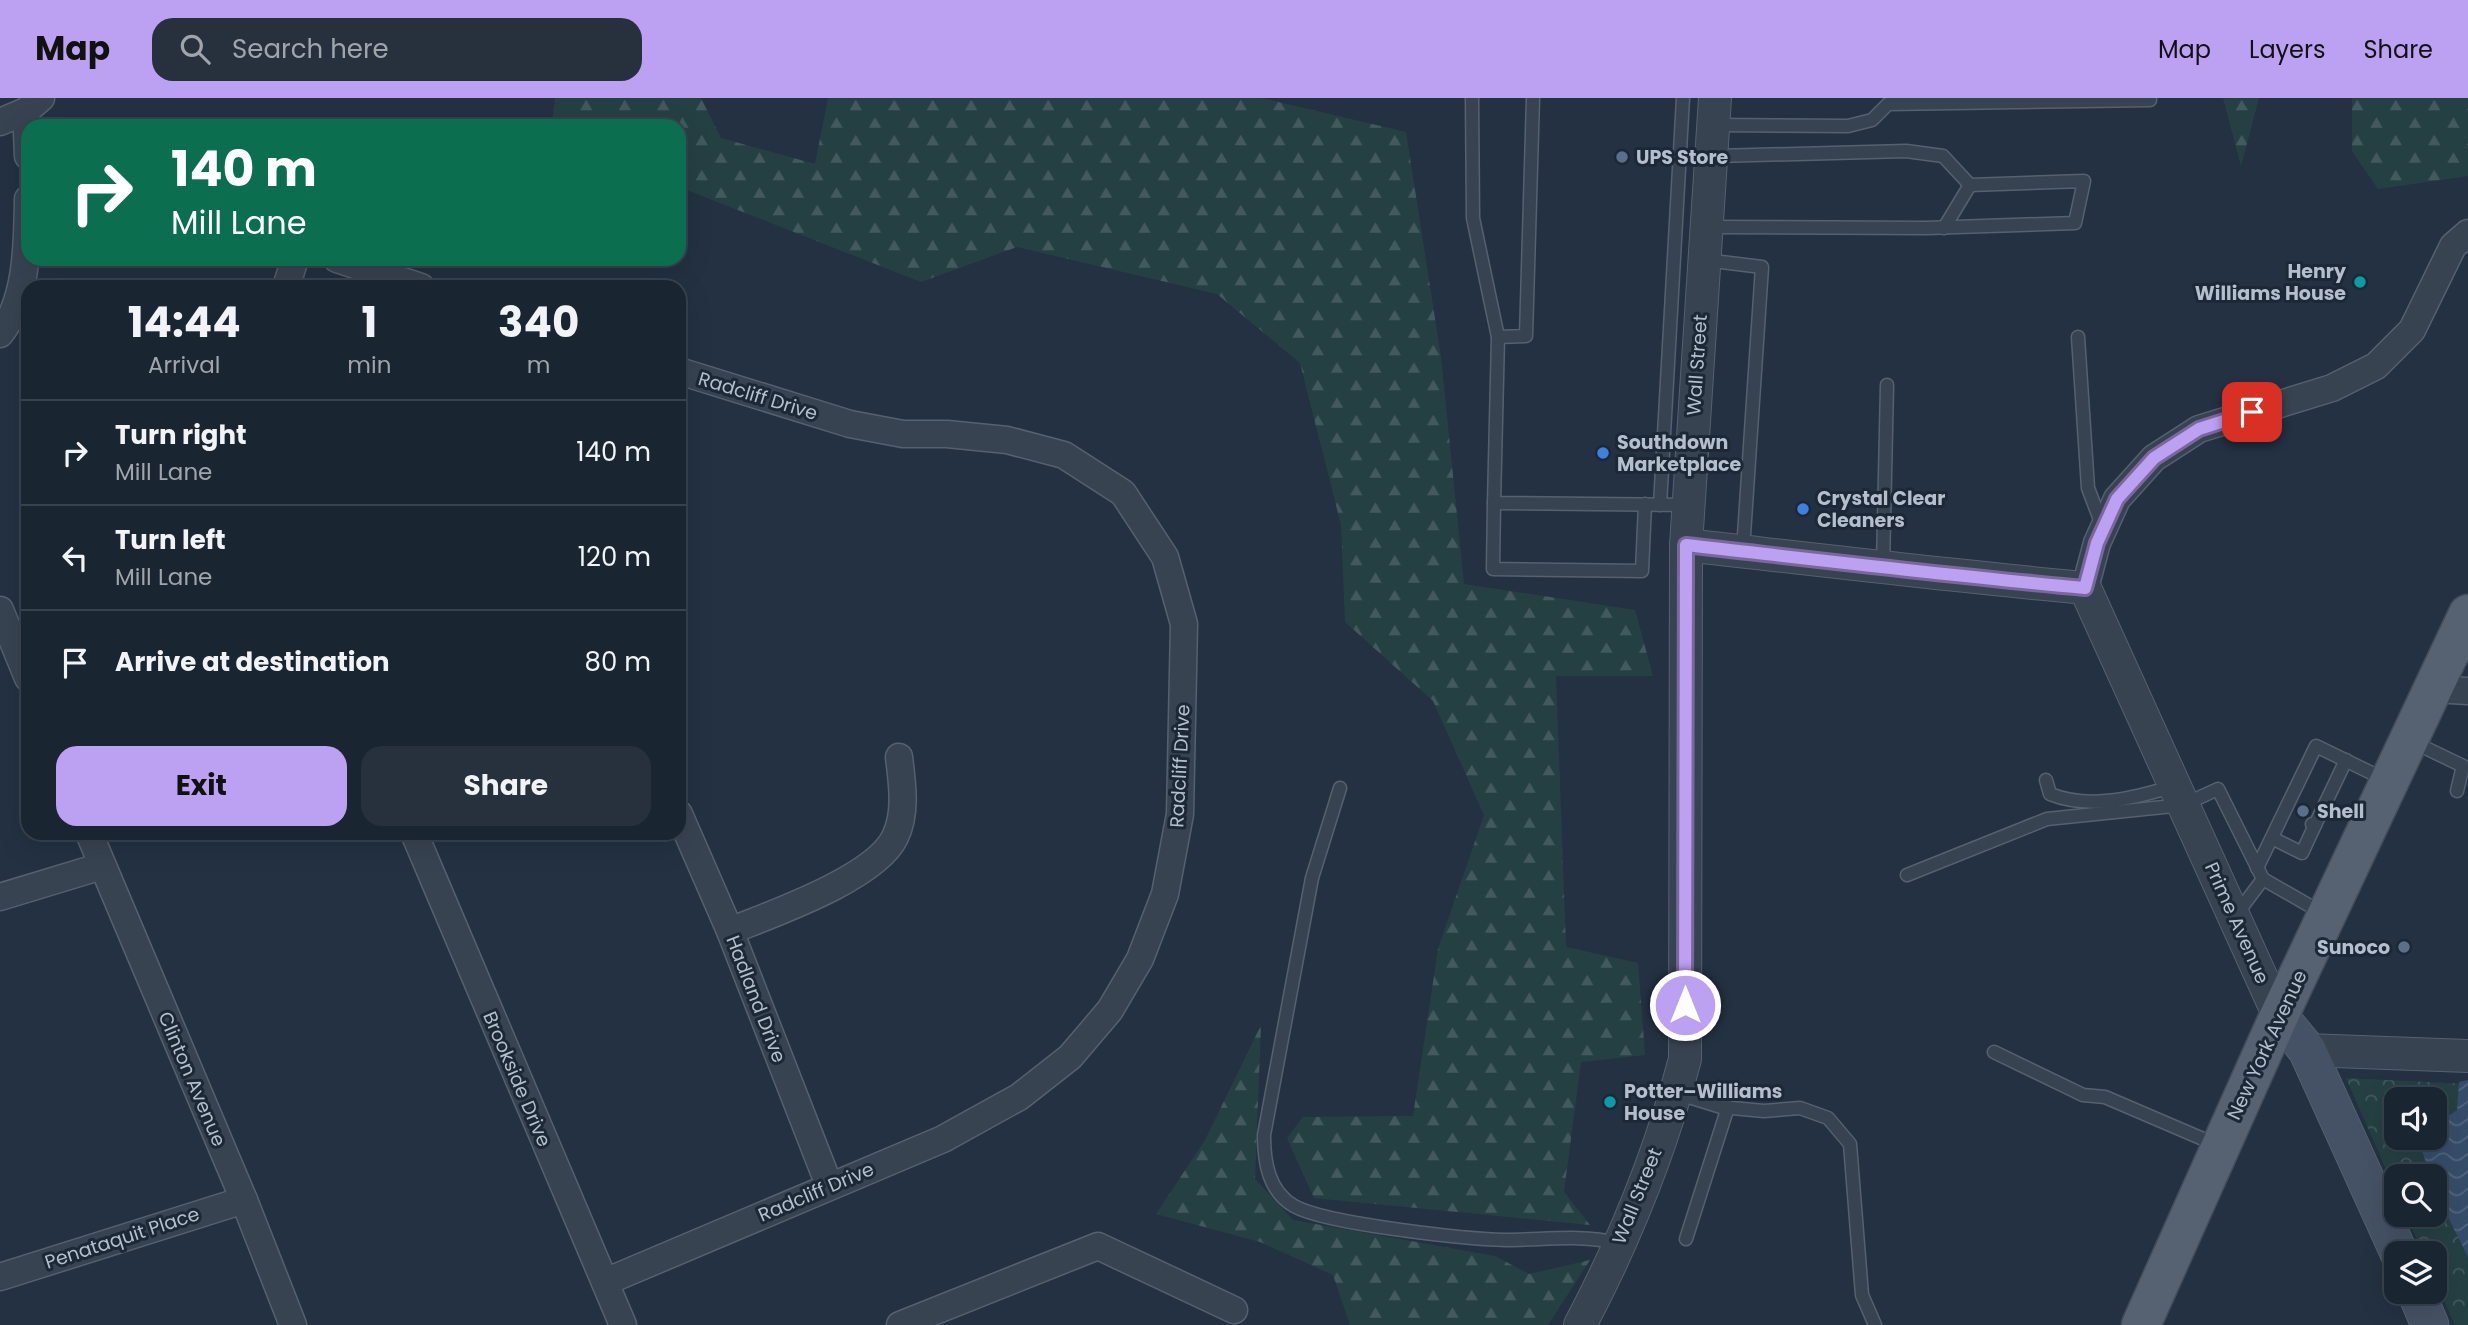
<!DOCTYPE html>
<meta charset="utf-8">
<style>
:root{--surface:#1a2532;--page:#27313e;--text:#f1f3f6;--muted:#9fa5ac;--line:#38424d;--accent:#bca0f2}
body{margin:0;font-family:Poppins,sans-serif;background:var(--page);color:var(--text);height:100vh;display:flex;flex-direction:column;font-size:26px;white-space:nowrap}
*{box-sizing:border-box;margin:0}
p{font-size:23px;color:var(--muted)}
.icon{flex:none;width:38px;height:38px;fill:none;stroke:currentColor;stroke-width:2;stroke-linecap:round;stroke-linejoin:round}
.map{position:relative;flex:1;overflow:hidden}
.details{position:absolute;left:21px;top:182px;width:665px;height:560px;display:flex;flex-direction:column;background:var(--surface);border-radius:21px;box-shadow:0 7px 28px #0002,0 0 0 2px var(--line)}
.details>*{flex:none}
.guide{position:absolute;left:21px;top:21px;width:665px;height:147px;border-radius:21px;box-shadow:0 7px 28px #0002,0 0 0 2px var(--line);background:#0b6e4f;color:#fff;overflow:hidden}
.controls{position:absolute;left:2384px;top:989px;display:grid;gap:14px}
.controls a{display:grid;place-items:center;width:63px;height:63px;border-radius:14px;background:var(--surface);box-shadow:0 7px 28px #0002,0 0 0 2px var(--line);font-size:35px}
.pin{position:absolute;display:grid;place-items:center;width:60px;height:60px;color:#fff;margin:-30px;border-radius:14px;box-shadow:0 4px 10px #0006}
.me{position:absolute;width:77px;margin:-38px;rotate:0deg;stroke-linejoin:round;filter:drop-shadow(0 0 5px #0008)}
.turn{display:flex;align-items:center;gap:24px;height:147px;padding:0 35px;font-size:32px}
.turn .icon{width:91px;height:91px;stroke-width:2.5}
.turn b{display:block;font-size:49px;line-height:60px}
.eta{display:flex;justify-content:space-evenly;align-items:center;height:119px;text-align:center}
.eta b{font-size:42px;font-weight:700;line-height:49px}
.action{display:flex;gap:14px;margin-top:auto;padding:14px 35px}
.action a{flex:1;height:80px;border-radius:21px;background:var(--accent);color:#111;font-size:28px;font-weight:700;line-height:80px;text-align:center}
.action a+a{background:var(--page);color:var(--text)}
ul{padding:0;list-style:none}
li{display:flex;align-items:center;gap:21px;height:105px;padding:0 35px;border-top:2px solid var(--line)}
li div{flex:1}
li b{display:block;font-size:26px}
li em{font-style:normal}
header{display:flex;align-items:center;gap:42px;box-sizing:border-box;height:98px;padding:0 35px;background:var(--accent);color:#111}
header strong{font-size:33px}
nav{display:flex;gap:38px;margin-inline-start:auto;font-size:24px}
.search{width:490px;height:63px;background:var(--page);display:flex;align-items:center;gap:18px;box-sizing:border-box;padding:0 24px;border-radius:21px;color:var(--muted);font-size:26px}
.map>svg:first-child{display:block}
</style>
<header>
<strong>Map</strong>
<div class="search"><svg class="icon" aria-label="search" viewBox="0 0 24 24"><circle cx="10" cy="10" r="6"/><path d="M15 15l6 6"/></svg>Search here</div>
<nav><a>Map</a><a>Layers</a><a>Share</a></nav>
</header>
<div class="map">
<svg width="2468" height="1227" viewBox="0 0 2468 1227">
<defs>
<pattern id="forest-firs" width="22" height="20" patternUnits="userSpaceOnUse" patternTransform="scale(1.75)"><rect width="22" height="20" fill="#254043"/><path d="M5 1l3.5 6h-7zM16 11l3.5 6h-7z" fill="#425a5d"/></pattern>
<pattern id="park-crowns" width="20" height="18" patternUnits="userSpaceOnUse" patternTransform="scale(1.75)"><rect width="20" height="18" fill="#254043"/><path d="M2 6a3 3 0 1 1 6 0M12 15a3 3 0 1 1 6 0" fill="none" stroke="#425a5d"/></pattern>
<pattern id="water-waves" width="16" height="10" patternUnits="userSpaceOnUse" patternTransform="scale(1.75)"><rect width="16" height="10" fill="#364d6a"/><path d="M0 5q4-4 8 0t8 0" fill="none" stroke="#51657e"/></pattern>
</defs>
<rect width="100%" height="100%" fill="#233142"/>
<g fill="url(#forest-firs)">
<polygon points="555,0 701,0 721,40 815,66 828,0 1262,0 1406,34 1441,259 1464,486 1635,512 1653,578 1556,578 1566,849 1638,865 1645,957 1581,964 1564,1094 1590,1127 1314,1100 1287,1040 1303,1019 1413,1018 1438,851 1484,717 1433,603 1345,524 1341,427 1300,265 1217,196 1017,149 921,184 679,89 679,28 552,28"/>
<polygon points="2223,0 2259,0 2241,68"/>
<polygon points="2352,0 2468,0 2468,78 2378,91 2352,53"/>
<polygon points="1261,927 1255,1081 1293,1122 1495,1158 1529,1176 1590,1162 1548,1227 1350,1227 1333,1177 1260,1144 1156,1116 1205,1042"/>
</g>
<path fill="url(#park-crowns)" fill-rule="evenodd" d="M2346 980 2468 986V1227H2455L2434 1181V1155H2423L2406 1117 2434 1116V1078H2396V1094ZM2396 1001H2434V1040H2396Z"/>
<polygon fill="url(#water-waves)" points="2468,982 2468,1159 2441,1105 2434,1078 2431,1078 2422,1053 2426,1040 2434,1040 2434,1025 2457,1013 2459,984"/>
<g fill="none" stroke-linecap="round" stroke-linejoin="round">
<defs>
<g id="service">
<polyline points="1472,0 1473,120 1498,239 1494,405 1688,407"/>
<polyline points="1713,27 1848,28 1872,22 1888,6 2150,2"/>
<polyline points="1680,59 1906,53 1943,58 1970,87 2084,83 2075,125 1926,130 1706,129"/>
<polyline points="1944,130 1970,87"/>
<polyline points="1705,162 1762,169 1743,452"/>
<polyline points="1498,239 1526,238 1533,0"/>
<polyline points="2078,239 2088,390 2102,427"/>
<polyline points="1494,405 1493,471 1642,473 1645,406"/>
<polyline points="1660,407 1683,0"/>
<polyline points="1883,468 1887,287"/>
<polyline points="2413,644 2463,668 2457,693"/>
<path d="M2046 682 2050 696C2090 712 2134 700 2175 688"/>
<path d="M1340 690 1312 780 1264 1037C1264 1063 1268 1093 1294 1108 1326 1126 1465 1141 1506 1142 1544 1142 1580 1136 1618 1145"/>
<polyline points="2312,726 2315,727 2346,662"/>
<polyline points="2272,740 2302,755 2315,727"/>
<polyline points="2257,770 2316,648 2386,682"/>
<polyline points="1907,777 2047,721 2183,707 2218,691 2263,781 2324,816"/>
<polyline points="2236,817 2263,781"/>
<polyline points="1994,954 2083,997 2105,999 2217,1047"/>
<polyline points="1676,995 1721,1009 1764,1013 1800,1010 1828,1020 1850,1046 1862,1197 1875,1227"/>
<polyline points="1686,1141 1728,1009"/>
</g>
<g id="minor">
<polyline points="26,13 28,58"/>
<polyline points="0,24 26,13 41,0"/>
<polyline points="337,161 421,189"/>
<polyline points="286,189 295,161"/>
<path d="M0 236C28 201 27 144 28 101"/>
<polyline points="2085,490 2097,445 2117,401 2154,360 2199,331 2332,290 2376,268 2412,232 2453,148 2468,135"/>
<polyline points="0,512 28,580"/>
<polyline points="2433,591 2468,593"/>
<polyline points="679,716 730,833 829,1087"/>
<polyline points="89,735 244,1102 293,1227"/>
<polyline points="414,735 623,1227"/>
<polyline points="0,799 102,768"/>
<path d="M730 833C772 816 876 780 895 739 907 715 902 684 899 659"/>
<polyline points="0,1179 244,1102"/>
<polyline points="605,1184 943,1041 1019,999 1070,959 1110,912 1140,861 1165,796 1180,716 1184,526 1165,459 1123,395 1064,357 1007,342 947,336 903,336 850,326 679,273"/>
<polyline points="900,1227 1098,1148 1234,1212"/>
</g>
<g id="tertiary">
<path d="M1686 447C1819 462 1952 478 2085 490L2279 918"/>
<polyline points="2307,952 2468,958"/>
<path d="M1580 1227C1624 1144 1661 1052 1685 961L1686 447 1715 0"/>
</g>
<g id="secondary">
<polyline points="2279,918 2307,952 2399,1155"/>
<polyline points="2416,1194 2430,1227"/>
</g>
<polyline id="primary" points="2141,1227 2279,918 2468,516"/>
</defs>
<use href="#service" stroke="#56616f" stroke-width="15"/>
<use href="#minor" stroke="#56616f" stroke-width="29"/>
<use href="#tertiary" stroke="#56616f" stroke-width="34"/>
<use href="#secondary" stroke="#56616f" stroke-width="39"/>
<use href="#primary" stroke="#424c5b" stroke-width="41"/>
<use href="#service" stroke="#384352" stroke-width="12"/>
<use href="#minor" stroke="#384352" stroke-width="26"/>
<use href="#tertiary" stroke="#384352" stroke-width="32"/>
<use href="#secondary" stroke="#455265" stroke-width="37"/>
<use href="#primary" stroke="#566272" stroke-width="38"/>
</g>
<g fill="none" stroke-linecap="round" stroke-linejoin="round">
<defs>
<path id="route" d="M1685 907 1686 447C1819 462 1952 478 2085 490L2097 445 2117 401 2154 360 2199 331 2252 314"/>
</defs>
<use href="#route" stroke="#7a689d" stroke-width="18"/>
<use href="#route" stroke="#bca0f2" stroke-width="12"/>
</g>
<g fill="#5c6f8a" stroke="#1d2837" stroke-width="2.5">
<circle cx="1622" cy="59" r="7"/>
<circle cx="2303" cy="713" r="7"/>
<circle cx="2404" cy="849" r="7"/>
</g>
<g fill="#0f9aa8" stroke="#1d2837" stroke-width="2.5">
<circle cx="2360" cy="184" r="7"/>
<circle cx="1610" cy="1004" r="7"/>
</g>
<g fill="#3f7fe0" stroke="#1d2837" stroke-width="2.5">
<circle cx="1603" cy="355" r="7"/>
<circle cx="1803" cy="411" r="7"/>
</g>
<g text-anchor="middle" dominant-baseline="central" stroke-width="6" stroke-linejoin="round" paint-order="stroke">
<g font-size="19" font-weight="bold" fill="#b5becc" stroke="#1d2837" text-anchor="start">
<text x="1636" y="59">UPS Store</text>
<text x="2346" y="173" text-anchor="end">Henry<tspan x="2346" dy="22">Williams House</tspan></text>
<text x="1617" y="344">Southdown<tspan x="1617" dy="22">Marketplace</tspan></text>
<text x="1817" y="400">Crystal Clear<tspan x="1817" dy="22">Cleaners</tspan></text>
<text x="2317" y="713">Shell</text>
<text x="2390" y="849" text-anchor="end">Sunoco</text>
<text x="1624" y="993">Potter–Williams<tspan x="1624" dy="22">House</tspan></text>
</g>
<g font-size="19" fill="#b5becc" stroke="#1d2837">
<text transform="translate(1697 267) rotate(-86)">Wall Street</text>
<text transform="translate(758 298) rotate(17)">Radcliff Drive</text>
<text transform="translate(1180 668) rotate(-87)">Radcliff Drive</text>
<text transform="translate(2237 825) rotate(66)">Prime Avenue</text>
<text transform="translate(756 901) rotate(69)">Hadland Drive</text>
<text transform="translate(2267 947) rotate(-65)">New York Avenue</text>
<text transform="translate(192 981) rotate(67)">Clinton Avenue</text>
<text transform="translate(517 981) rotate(67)">Brookside Drive</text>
<text transform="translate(816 1094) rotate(-23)">Radcliff Drive</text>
<text transform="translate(1637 1098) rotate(-68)">Wall Street</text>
<text transform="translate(122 1140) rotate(-18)">Penataquit Place</text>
</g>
</g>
</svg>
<div class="controls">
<a><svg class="icon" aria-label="sound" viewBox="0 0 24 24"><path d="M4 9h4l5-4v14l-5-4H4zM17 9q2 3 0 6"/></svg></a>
<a><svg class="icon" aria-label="search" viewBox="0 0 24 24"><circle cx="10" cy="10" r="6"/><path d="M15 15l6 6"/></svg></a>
<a><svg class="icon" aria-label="layers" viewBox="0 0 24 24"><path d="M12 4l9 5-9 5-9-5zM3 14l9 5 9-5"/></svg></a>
</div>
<div class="pin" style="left:2252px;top:314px;background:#d93025"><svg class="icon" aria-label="arrive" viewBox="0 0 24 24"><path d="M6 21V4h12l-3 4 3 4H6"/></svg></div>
<svg class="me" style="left:1685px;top:907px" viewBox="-20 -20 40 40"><circle r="17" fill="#bca0f2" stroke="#fff" stroke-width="3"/><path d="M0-11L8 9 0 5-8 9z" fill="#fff"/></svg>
<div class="guide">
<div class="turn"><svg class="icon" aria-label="right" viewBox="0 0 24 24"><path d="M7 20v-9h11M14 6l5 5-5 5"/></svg><div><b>140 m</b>Mill Lane</div></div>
</div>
<section class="details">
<div class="eta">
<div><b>14:44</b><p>Arrival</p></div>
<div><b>1</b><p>min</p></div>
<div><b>340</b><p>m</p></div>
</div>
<ul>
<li><svg class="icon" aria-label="right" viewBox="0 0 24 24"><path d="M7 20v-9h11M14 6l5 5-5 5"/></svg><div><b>Turn right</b><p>Mill Lane</p></div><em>140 m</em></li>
<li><svg class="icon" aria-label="left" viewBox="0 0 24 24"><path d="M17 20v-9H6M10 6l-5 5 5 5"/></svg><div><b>Turn left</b><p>Mill Lane</p></div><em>120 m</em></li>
<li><svg class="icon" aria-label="arrive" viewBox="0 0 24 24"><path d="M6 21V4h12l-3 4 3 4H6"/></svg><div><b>Arrive at destination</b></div><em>80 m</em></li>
</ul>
<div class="action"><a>Exit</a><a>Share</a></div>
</section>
</div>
